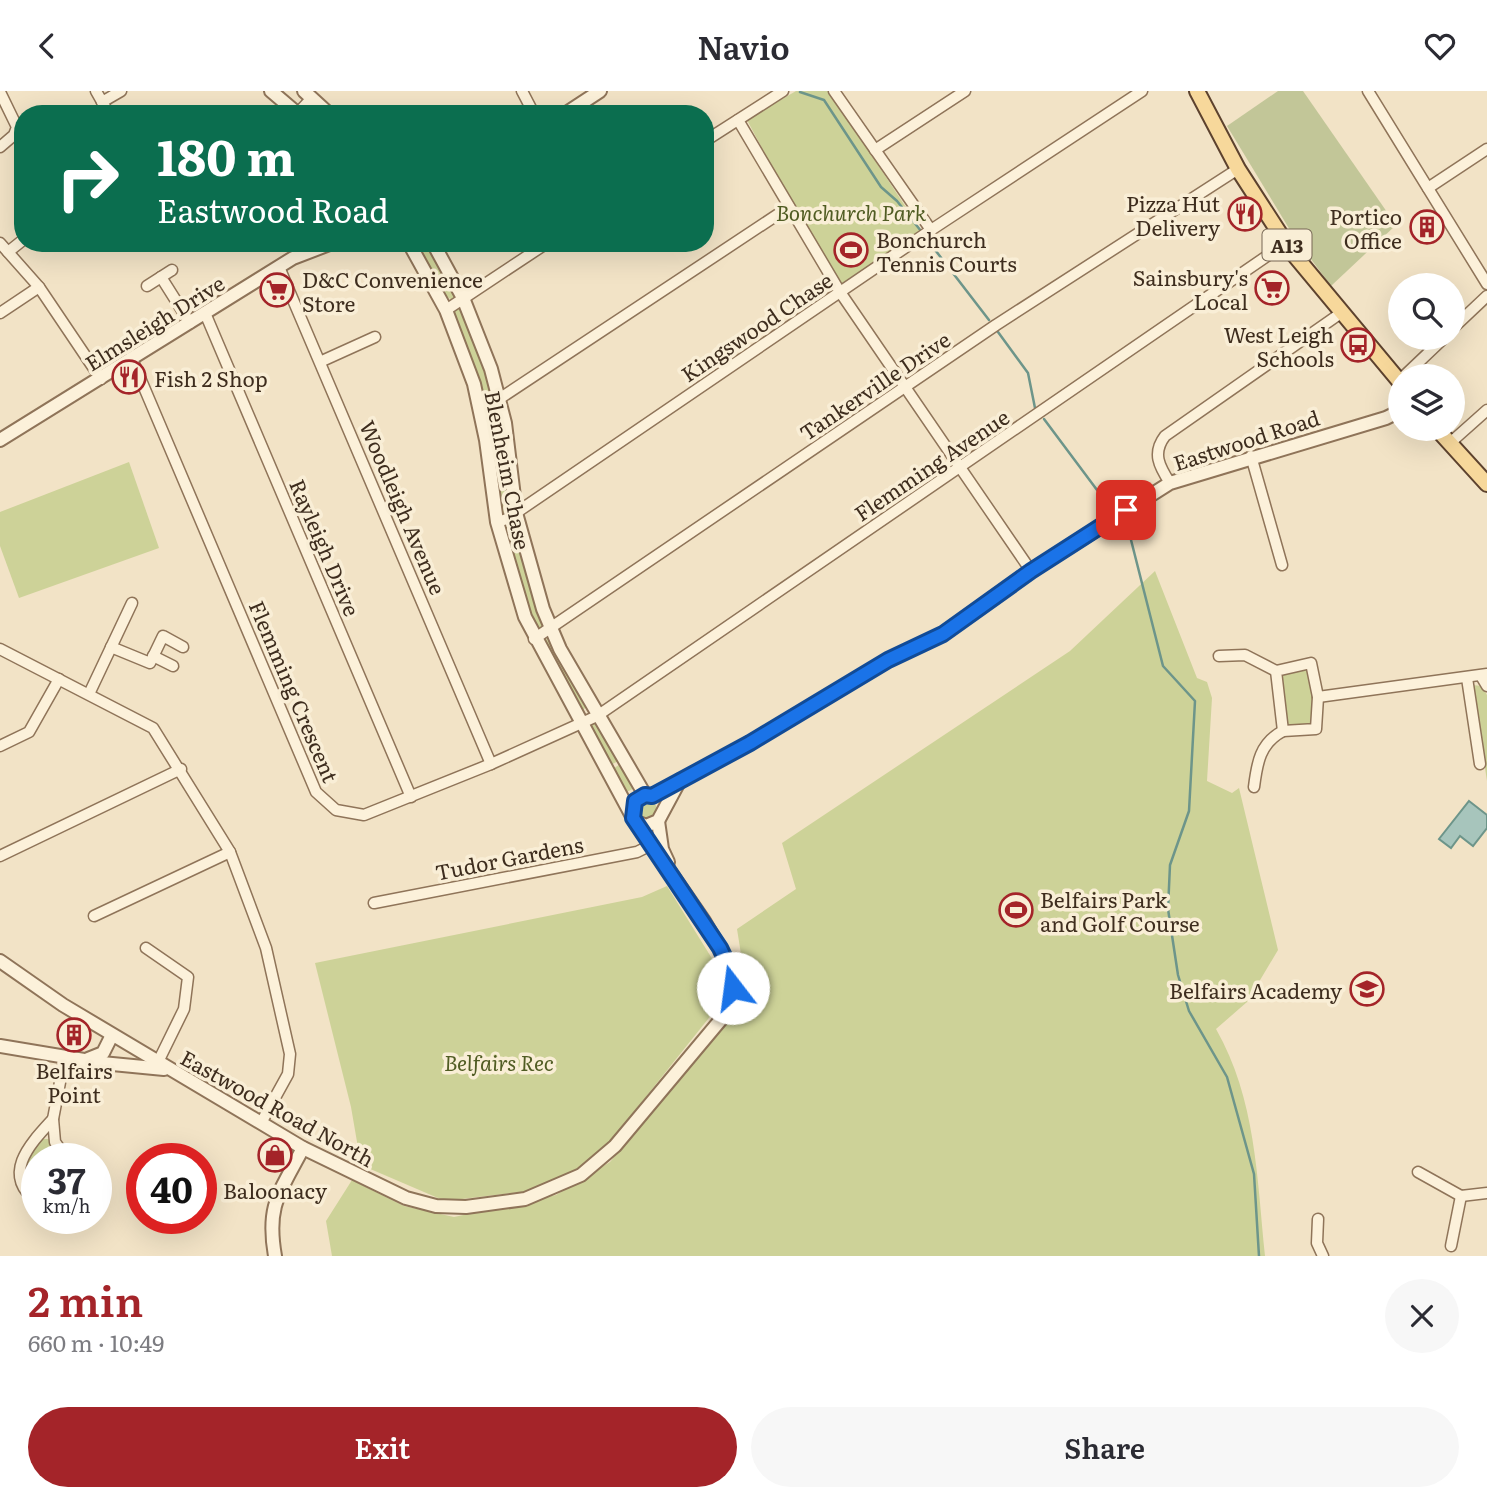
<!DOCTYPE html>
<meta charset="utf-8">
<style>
:root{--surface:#fff;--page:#f7f7f7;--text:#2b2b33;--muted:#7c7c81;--accent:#a42429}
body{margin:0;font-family:Literata,serif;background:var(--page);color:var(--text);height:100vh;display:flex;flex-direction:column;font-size:26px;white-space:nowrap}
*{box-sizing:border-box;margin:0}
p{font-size:23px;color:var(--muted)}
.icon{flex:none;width:38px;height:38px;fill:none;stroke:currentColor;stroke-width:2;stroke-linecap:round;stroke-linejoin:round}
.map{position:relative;height:1165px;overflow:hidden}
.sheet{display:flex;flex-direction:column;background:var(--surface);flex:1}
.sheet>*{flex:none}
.top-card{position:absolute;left:14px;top:14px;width:700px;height:147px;border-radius:28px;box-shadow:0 7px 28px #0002;background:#0b6e4f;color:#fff;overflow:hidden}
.buttons{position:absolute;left:1388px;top:182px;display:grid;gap:14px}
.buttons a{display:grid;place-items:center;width:77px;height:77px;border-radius:50%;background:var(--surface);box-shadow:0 7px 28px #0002;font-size:35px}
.speed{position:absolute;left:21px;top:1052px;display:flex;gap:14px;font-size:35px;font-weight:700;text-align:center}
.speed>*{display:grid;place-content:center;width:91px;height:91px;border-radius:50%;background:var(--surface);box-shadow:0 7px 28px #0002;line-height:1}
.speed small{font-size:18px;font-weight:400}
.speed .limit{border:10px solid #d22;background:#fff;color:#111}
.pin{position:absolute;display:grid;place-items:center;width:60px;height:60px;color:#fff;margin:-30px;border-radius:14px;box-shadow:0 4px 10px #0006}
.me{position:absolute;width:77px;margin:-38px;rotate:345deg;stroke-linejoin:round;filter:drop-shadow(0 0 5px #0008)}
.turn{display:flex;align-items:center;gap:24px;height:147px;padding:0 28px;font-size:32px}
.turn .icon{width:91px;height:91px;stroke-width:2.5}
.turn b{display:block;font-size:49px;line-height:60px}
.round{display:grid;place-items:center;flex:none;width:74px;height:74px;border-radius:37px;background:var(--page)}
.headline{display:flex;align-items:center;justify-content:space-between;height:119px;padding:0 28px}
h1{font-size:42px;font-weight:600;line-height:52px;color:var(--accent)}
.primary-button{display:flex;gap:14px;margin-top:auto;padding:14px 28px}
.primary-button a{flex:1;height:80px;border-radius:42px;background:var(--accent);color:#fff;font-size:28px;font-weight:600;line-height:80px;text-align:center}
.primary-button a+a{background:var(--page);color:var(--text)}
header{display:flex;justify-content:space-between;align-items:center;height:91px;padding:0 28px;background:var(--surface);font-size:32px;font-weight:600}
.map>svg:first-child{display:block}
</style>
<header><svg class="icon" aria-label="back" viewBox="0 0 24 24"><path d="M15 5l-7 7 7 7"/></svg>Navio<svg class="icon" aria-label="heart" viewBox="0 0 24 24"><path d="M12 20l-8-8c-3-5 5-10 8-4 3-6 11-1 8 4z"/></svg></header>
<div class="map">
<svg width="1487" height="1165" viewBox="0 0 1487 1165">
<rect width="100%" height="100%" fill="#f2e3c6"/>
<g fill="#cdd298">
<polygon points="796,0 829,0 921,139 841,193 792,114 747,29"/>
<polygon points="415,152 429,152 456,202 452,209 444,204"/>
<polygon points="458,216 462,217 482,264 492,307 488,311 484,310 452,222"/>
<polygon points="491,320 498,323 511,418 507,423 501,422 486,323"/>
<polygon points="129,371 159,457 19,507 0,455 0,421"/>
<polygon points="507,433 513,434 545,533 540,539 533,536 503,437"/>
<path d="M1155 480 1197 587 1207 591 1212 607 1207 690 1232 702 1239 697 1278 859 1247 911 1216 938C1256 1008 1257 1087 1265 1165H332L326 1130 352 1089 404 1115 454 1126 556 1104 610 1071 748 907 737 838 796 798 782 752 1070 560Z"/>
<polygon points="546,547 588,614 579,623 544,548"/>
<polygon points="1309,575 1315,607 1314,635 1286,637 1278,581"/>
<polygon points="1472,594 1482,595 1487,604 1487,690"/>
<polygon points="594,632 620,669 609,675 590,635"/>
<polygon points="622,672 636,696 625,702 611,679"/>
<circle cx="647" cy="719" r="10"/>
<polygon points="667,795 721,882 724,908 597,1067 547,1098 445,1110 361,1074 351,1016 315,872 642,806"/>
<polygon points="42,1048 49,1048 62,1067 37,1068 37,1104 30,1099 26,1069"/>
</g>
<polygon fill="#c2c698" points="1278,0 1303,0 1396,134 1331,195 1293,144 1227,35"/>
<polygon fill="#a7c5bc" stroke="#6d958a" stroke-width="2" points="1469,710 1487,724 1487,737 1473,755 1460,745 1451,757 1439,748"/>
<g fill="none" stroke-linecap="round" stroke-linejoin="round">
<g stroke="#6d958a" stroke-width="2.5">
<polyline points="800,1 824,9 881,96 897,110 921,140"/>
<polyline points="929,151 989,229"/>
<polyline points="998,241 1028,282 1035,317"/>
<polyline points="1044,328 1103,407"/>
<polyline points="1130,445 1163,575 1195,610 1189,720 1170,774 1168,818 1178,884 1189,920 1227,986 1254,1083 1259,1165"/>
</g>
<defs>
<g id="minor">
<polyline points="96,0 109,23"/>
<polyline points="522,0 534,23"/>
<polyline points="834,0 931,139"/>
<polyline points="1368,0 1487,193"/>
<polyline points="0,1 17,36 14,44 0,56"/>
<polyline points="102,11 121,0"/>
<polyline points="297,23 312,7"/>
<polyline points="738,29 840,201 1031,480"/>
<polyline points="705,50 783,0"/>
<polyline points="875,59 965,0"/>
<polyline points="1428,97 1487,58"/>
<polyline points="0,152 39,196 101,288"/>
<polyline points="8,161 23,149"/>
<polyline points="279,176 491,673"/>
<polyline points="161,186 190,232"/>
<polyline points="147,195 172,179"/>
<polyline points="446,219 547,152"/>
<polyline points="0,222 39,196"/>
<polyline points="205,222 411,706"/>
<polyline points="1452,238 1487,205"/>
<polyline points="132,268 316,701 336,719 364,724 491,673 597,625 1286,152"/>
<polyline points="322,270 375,246"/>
<polyline points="1404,285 1444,247"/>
<polyline points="481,320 789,116"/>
<polyline points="1450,352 1487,319"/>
<polyline points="1251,365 1282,474"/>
<path d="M1170 392C1159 375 1152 362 1165 345L1341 222"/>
<polyline points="497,431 507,428 931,139 1142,0"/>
<polyline points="534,548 996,234 1238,78"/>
<polyline points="111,556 150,572 163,545 183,556"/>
<polyline points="0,558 153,637 230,761 266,857 290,963 288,983 261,1032"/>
<polyline points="153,565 173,575"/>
<polyline points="1219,565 1245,564 1276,580"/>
<polygon points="1311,572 1318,606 1316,638 1283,640 1276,580"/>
<polyline points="1481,585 1487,595"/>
<polyline points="1467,587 1480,673"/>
<polyline points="89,603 132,512"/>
<polyline points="1318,606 1487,583"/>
<polyline points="0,655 29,641 59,588"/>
<path d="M1254 696C1257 672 1260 652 1283 640"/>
<polyline points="0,765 181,678"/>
<polyline points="374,812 637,761 651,754"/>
<polyline points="94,825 230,761"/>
<polyline points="146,857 188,886 184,918 158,971"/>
<polyline points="65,965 53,1028 55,1051 67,1068"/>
<polyline points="1418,1081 1461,1105"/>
<polyline points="96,1091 96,1092"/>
<polyline points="1461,1105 1487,1102"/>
<path d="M37 1111C0 1083 31 1052 53 1028"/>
<polyline points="1318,1128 1317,1152 1323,1165"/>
<polyline points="1451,1155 1461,1105"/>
</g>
<g id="tertiary">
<polyline points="271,0 298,23"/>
<polyline points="304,0 329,23"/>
<polyline points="565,23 600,0"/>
<polyline points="433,152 463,207 491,278 505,332 516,422 543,518 560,558 645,704"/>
<polyline points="0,349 293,167 332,152"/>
<polyline points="652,705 750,652 888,569 943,543 1031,480 1170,392 1386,327 1400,320"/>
<polyline points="658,730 662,758 668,771"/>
<polyline points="637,731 646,735 658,730 680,689"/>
<polyline points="0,870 63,914 303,1057 406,1107 436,1115 466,1116 525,1108 581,1084 615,1055 723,926 733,897 728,871 704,830 633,727 525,526 497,431 486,349 474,293 446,219 409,152"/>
<polyline points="0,955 102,972 164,978"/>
<polyline points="88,968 103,962 112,944"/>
<path d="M275 1165C266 1114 280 1101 303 1057"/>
</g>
<g id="primary">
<polyline points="1197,0 1238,78 1291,160 1400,291"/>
<polyline points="1437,338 1487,393"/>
</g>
</defs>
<use href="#minor" stroke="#8f7459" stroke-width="13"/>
<use href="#tertiary" stroke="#8f7459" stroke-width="16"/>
<use href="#primary" stroke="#5d422e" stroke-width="18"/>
<use href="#minor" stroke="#fcf1da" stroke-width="10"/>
<use href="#tertiary" stroke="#fcf1da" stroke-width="12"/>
<use href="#primary" stroke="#f7d89b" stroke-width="14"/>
</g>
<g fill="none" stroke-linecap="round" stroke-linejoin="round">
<defs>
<polyline id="route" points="733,897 731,880 720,857 633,727 635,710 645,704 652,705 750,652 888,569 943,543 1031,480 1126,419"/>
</defs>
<use href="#route" stroke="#114b97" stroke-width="18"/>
<use href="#route" stroke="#1a73e8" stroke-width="12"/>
</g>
<defs>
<symbol id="restaurant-ring" viewBox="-11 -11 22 22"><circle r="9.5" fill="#f9eed6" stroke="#a42429" stroke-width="1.5"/><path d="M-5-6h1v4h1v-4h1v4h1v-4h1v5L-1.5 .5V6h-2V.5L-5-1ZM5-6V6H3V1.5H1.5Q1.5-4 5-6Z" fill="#a42429"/></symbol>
<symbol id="building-ring" viewBox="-11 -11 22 22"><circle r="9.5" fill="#f9eed6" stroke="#a42429" stroke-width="1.5"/><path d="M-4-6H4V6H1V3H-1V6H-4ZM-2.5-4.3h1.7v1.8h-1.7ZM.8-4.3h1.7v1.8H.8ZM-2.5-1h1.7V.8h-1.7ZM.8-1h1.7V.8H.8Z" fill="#a42429"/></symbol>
<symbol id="stadium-ring" viewBox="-11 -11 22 22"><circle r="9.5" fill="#f9eed6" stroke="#a42429" stroke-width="1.5"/><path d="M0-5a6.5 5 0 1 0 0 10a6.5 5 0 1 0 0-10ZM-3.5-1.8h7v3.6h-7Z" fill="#a42429"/></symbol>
<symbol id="supermarket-ring" viewBox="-11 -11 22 22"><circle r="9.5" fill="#f9eed6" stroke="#a42429" stroke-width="1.5"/><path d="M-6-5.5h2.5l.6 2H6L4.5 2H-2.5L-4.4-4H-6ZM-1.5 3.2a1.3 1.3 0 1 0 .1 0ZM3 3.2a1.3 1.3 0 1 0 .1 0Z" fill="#a42429"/></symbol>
<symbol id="bus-ring" viewBox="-11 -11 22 22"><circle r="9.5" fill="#f9eed6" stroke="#a42429" stroke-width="1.5"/><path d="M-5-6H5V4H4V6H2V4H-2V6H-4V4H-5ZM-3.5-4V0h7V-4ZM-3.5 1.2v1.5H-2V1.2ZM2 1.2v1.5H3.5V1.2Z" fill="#a42429"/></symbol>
<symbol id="school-ring" viewBox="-11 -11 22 22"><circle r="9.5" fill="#f9eed6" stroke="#a42429" stroke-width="1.5"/><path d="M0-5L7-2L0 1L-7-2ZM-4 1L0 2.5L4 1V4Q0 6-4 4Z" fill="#a42429"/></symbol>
<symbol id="shop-ring" viewBox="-11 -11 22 22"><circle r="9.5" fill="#f9eed6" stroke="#a42429" stroke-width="1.5"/><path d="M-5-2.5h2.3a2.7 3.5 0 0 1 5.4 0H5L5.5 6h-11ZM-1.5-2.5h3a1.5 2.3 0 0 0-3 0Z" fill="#a42429"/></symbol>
</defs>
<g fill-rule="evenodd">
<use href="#restaurant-ring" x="1226" y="104" width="38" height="38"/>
<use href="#building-ring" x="1408" y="117" width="38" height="38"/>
<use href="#stadium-ring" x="832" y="140" width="38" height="38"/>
<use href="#supermarket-ring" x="1253" y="178" width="38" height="38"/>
<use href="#supermarket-ring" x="258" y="180" width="38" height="38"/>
<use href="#bus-ring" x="1339" y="235" width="38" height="38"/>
<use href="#restaurant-ring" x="110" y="267" width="38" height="38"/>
<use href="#stadium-ring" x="997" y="800" width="38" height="38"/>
<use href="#school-ring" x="1348" y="879" width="38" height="38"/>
<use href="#building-ring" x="55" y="925" width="38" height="38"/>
<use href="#shop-ring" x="256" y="1045" width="38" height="38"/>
</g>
<g text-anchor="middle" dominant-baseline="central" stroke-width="7" stroke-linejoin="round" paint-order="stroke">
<rect fill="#f9eed6" stroke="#766755" stroke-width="2" x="1262.5" y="138.5" width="49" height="31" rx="5"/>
<g font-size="19" font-weight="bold" fill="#3e2d1e">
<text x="1287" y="154">A13</text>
</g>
<g font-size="21" fill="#3e2d1e" stroke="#f9eed6" text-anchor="end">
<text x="1220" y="111">Pizza Hut<tspan x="1220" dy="24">Delivery</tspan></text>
<text x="1402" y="124">Portico<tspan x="1402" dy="24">Office</tspan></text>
<text x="876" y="147" text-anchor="start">Bonchurch<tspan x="876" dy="24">Tennis Courts</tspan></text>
<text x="1248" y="185">Sainsbury's<tspan x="1248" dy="24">Local</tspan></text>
<text x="302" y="187" text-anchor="start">D&amp;C Convenience<tspan x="302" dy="24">Store</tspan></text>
<text x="1334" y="242">West Leigh<tspan x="1334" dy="24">Schools</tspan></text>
<text x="154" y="286" text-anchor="start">Fish 2 Shop</text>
<text x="1040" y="807" text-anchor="start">Belfairs Park<tspan x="1040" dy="24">and Golf Course</tspan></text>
<text x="1342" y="898">Belfairs Academy</text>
<text x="74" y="978" text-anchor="middle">Belfairs<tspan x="74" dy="24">Point</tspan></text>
<text x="275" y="1098" text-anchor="middle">Baloonacy</text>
</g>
<g font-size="21" font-style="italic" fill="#505c23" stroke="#f9eed6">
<text x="851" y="120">Bonchurch Park</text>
<text x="499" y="970">Belfairs Rec</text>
</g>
<g font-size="21" fill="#3e2d1e" stroke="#f9eed6">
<text transform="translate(154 231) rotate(-32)">Elmsleigh Drive</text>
<text transform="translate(756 235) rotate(-34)">Kingswood Chase</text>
<text transform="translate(874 294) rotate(-34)">Tankerville Drive</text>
<text transform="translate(1246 348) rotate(-18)">Eastwood Road</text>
<text transform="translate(931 373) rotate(-34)">Flemming Avenue</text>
<text transform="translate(509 379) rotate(79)">Blenheim Chase</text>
<text transform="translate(404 416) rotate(67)">Woodleigh Avenue</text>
<text transform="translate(326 456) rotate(67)">Rayleigh Drive</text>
<text transform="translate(295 600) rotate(67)">Flemming Crescent</text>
<text transform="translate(509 766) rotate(-11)">Tudor Gardens</text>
<text transform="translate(278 1016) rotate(29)">Eastwood Road North</text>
</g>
</g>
</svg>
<div class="buttons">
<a><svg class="icon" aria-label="search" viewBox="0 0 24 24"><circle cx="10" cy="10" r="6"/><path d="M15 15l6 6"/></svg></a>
<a><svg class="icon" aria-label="layers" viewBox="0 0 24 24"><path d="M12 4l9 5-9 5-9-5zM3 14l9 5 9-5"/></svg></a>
</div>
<div class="speed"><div>37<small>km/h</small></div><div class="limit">40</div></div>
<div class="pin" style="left:1126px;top:419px;background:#d93025"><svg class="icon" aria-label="arrive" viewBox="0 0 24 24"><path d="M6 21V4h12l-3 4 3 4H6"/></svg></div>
<svg class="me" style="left:733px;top:897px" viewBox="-20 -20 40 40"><circle r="19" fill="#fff"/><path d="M0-13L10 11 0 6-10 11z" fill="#1a73e8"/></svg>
<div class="top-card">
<div class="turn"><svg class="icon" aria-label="right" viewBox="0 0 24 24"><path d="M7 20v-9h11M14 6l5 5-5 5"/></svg><div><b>180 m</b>Eastwood Road</div></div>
</div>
</div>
<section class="sheet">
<div class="headline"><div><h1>2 min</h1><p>660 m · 10:49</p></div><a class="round"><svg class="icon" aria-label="close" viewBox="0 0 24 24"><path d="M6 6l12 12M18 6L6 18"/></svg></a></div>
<div class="primary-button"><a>Exit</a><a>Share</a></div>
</section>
